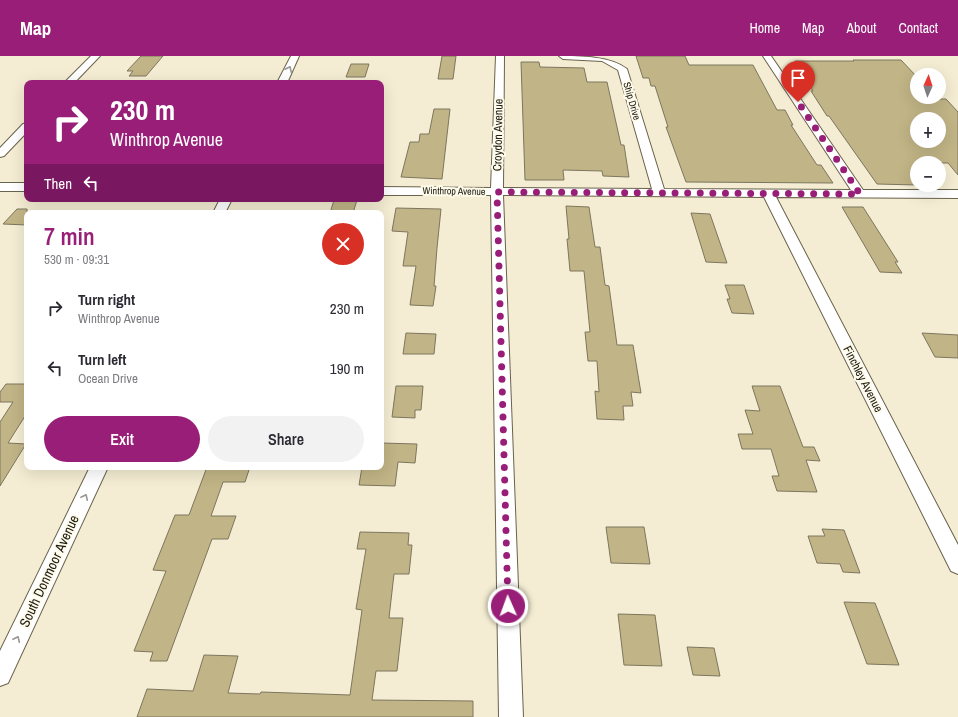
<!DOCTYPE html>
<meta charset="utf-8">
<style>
:root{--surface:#fff;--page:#f2f2f3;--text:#2b2b33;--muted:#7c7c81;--accent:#981e78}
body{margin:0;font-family:"Archivo Narrow",sans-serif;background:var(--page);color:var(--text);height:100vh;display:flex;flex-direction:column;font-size:15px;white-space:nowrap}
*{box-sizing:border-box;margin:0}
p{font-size:13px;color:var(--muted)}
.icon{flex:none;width:22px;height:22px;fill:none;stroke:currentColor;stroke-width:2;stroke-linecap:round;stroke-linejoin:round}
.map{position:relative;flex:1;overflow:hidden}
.panel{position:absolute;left:24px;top:154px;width:360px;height:260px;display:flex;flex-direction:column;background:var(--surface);border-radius:8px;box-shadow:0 4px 16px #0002}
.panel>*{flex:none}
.hud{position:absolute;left:24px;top:24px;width:360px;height:122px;border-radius:8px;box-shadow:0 4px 16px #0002;background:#981e78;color:#fff;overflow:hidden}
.needle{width:26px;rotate:3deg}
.buttons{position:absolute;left:910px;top:12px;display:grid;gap:8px}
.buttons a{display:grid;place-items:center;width:36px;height:36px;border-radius:50%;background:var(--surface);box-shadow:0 4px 16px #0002;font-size:20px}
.pin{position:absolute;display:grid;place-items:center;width:34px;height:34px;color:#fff;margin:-41px -17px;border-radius:50% 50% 50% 0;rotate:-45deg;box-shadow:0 0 4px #0007}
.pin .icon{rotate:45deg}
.me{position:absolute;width:44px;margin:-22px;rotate:358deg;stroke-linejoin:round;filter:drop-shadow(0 0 3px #0008)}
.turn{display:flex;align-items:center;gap:14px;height:84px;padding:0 20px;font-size:18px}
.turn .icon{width:52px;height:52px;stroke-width:2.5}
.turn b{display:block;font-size:28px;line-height:34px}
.then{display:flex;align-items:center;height:38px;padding:0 20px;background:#0003;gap:8px;font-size:15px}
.round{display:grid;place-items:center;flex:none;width:42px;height:42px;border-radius:21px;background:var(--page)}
.headline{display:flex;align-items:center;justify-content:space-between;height:68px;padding:0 20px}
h1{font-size:24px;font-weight:600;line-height:30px;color:var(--accent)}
.cta{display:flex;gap:8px;margin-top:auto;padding:8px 20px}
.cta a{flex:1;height:46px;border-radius:24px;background:var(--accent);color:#fff;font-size:16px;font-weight:600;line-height:46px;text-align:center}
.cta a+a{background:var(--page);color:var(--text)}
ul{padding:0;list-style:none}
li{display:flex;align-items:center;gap:12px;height:60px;padding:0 20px}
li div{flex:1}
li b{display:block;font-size:15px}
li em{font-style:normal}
header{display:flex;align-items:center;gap:24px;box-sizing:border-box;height:56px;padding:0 20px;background:var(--accent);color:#fff}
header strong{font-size:19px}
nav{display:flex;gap:22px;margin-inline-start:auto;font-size:14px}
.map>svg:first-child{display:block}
</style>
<header>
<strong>Map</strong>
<nav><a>Home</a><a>Map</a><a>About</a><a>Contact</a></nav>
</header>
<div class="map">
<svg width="958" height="661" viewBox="0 0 958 661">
<rect width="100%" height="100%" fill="#f4edd3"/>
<g fill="#c1b486" stroke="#7d765f" fill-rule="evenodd">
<polygon points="141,0 163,0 146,20 129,20 133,15 127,15"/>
<polygon points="442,0 456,0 453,23 438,23"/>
<polygon points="636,0 685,0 689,9 753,9 777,54 785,54 793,69 791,69 817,109 821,109 833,127 686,126 666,71 668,71 655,30 651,30 649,22 643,22"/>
<path d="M853 4H901L917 21V41H937L939 43H946L958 56V119L948 107H917V129L877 128 829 60H827L811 35H813L809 29H813L795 5H854ZM917 63H939V85H917Z"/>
<polygon points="521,6 539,6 540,11 584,12 587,26 607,26 621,89 624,89 629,121 603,120 602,115 563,114 564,124 525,124"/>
<polygon points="351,8 369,8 365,21 346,21"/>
<polygon points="434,53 450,53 442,123 401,121 410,86 419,86 420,78 429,78"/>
<polygon points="334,144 357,144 353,157 330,157"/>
<polygon points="566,150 589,151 595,191 600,191 605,229 609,230 617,289 633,289 641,337 631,336 633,350 623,350 624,364 597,363 595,335 599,336 597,305 588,305 585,276 590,276 584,215 570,215 567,183 569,183"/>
<polygon points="842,151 863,151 898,206 895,206 902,217 880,216"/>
<polygon points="396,152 441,153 437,192 434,230 436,230 433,250 410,249 416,210 403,210 408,176 392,175"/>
<polygon points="17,153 27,153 27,169 3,168"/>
<polygon points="691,157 710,158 727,207 706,206"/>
<polygon points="725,229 744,229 754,258 732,257 727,243 730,243"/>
<polygon points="406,277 436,278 434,298 403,298"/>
<polygon points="922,277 958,279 958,302 935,301"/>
<polygon points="27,325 27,357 8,387 26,388 0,430 0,366 13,346 0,346 0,336 6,328 25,328"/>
<polygon points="396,330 423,330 421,354 415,354 415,362 392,361"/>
<polygon points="752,330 780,330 803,391 814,391 820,405 806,404 817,436 777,435 772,420 779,420 771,393 742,393 738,378 753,378 745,354 760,355"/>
<polygon points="381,387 417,388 415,407 398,406 395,430 359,429 362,411 381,411"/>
<polygon points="207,411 250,411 245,426 223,426 211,460 236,460 228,483 212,483 167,605 150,605 153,596 134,595 166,515 153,514 175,459 189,459"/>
<polygon points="606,471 644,471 650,508 611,507"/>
<polygon points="822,473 844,474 860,517 843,516 840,508 817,507 808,480 825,480"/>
<polygon points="360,476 409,477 408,489 412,489 409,518 394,518 389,562 403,562 397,615 376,615 372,644 473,645 473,661 137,661 147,633 193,635 204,599 238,600 228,637 260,638 261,636 350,639 362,554 356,553 366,493 357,493"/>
<polygon points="844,546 875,547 899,609 867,608"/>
<polygon points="618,558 655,559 662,610 624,609"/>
<polygon points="687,591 714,592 720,620 693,619"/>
</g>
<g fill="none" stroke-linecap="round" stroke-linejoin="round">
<defs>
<g id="minor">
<polygon points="91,0 100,0 74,27 64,27"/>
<polygon points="291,0 299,0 287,27 277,27"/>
<path d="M496 0H504L503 132 652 133 618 14 602 5 563 3 559 0C580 0 611 0 627 13L664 133 851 134 763 0H771L863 134H958V142L776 141 958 489V518L951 515 764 141 503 139 523 661H499L491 139H381V131L491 132Z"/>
<polygon points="27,67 27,76 4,100 0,101 0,92 23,68"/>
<rect x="0" y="127" width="27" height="8"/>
<polygon points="220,143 232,143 225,157 213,157"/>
<polygon points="90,411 108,411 8,627 0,630 0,595"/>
</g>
</defs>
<use href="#minor" stroke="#69624c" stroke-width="2"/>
<use href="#minor" fill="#fff" fill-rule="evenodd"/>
</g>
<defs><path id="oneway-chevron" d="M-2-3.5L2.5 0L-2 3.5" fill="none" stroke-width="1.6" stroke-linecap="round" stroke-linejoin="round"/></defs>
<g stroke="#999894">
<use href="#oneway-chevron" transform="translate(289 13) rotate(-64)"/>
<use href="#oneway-chevron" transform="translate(85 441) rotate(-65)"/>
<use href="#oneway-chevron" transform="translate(17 583) rotate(-65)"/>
</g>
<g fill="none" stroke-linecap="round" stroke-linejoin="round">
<polyline stroke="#981e78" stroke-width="7" stroke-dasharray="0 12.6" points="508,550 497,136 860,138 798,46"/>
</g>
<g text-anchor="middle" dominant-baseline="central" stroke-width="4" stroke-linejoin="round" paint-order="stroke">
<g font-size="10" fill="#1c1a11" stroke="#fffbeb">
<text transform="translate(632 45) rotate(74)">Ship Drive</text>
<text transform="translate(454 135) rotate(1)">Winthrop Avenue</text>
</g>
<g font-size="12" fill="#1c1a11" stroke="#fffbeb">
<text transform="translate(498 79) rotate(-89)">Croydon Avenue</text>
<text transform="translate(863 323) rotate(63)">Finchley Avenue</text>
</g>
<g font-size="14" fill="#1c1a11" stroke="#fffbeb">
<text transform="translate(49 515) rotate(-65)">South Donmoor Avenue</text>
</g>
</g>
</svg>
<div class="buttons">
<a><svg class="needle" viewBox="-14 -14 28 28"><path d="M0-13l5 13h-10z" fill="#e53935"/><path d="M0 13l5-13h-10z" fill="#7c7c81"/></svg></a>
<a>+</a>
<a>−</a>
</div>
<div class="pin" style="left:798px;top:46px;background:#d93025"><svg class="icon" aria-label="arrive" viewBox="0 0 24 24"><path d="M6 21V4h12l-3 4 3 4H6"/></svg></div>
<svg class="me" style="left:508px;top:550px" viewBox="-20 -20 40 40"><circle r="17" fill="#981e78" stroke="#fff" stroke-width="3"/><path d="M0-11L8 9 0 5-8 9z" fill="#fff"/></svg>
<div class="hud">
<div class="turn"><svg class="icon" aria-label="right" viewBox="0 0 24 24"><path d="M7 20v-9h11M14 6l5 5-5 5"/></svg><div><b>230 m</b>Winthrop Avenue</div></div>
<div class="then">Then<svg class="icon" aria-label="left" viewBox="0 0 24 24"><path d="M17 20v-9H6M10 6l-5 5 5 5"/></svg></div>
</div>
<section class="panel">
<div class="headline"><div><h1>7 min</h1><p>530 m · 09:31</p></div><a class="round" style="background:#d93025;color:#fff"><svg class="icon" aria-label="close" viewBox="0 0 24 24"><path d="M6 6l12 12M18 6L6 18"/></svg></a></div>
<ul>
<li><svg class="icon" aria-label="right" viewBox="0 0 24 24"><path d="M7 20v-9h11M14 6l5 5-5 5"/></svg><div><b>Turn right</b><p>Winthrop Avenue</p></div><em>230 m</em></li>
<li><svg class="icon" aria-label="left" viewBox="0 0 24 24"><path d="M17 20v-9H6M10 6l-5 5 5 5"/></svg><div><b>Turn left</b><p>Ocean Drive</p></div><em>190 m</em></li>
</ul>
<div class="cta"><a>Exit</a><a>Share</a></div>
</section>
</div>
